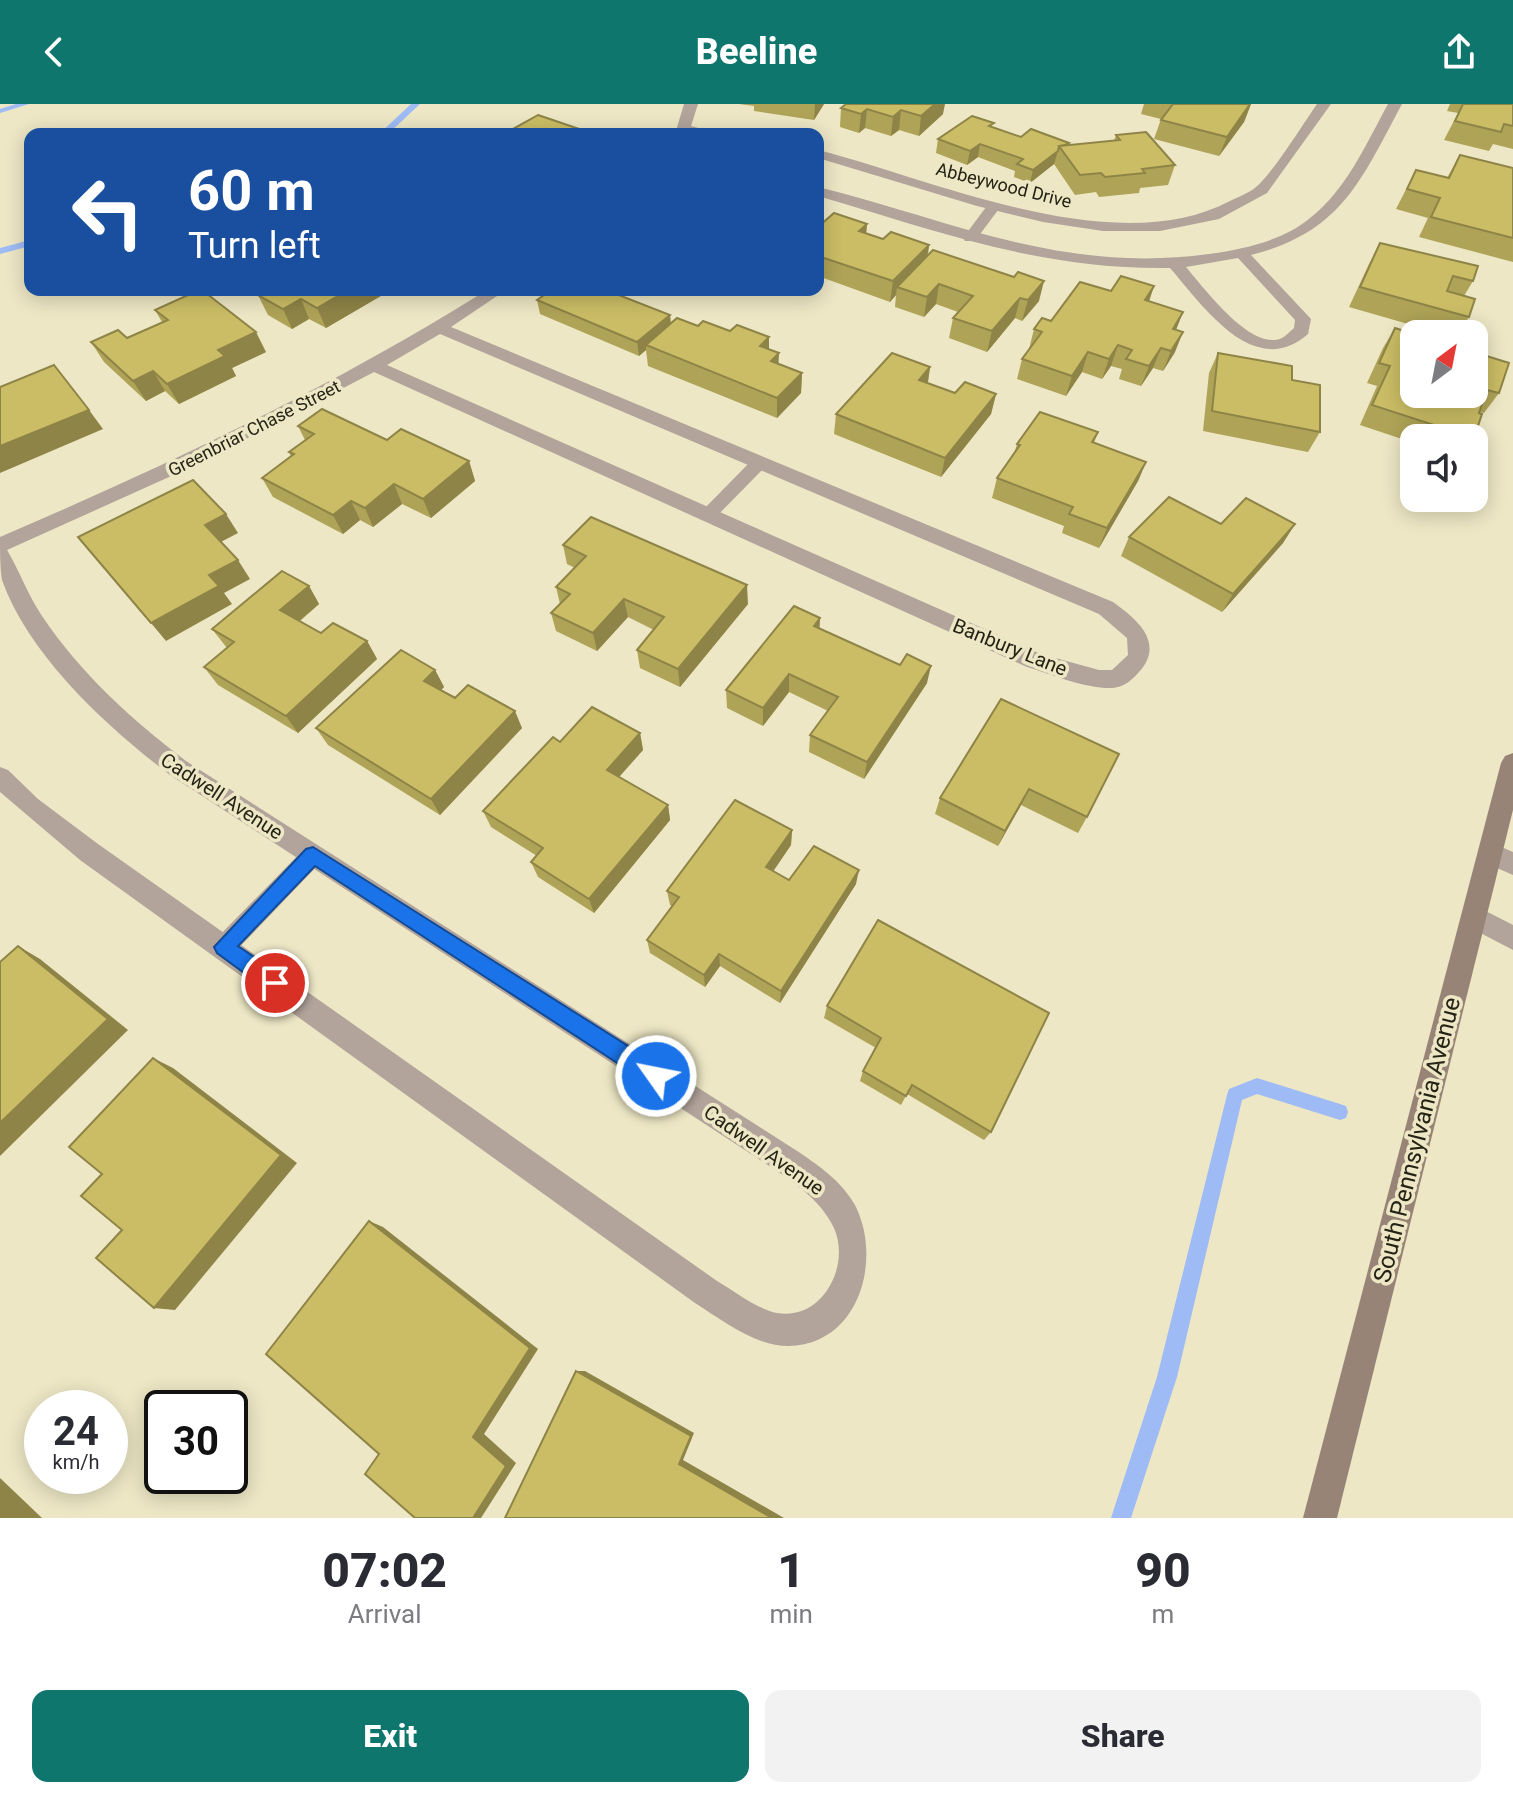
<!DOCTYPE html>
<style>
:root{--surface:#fff;--page:#f2f2f3;--text:#2b2b33;--muted:#7c7c81;--accent:#0f766e}
body{margin:0;font-family:Roboto,sans-serif;background:var(--page);color:var(--text);height:100vh;display:flex;flex-direction:column;font-size:30px;white-space:nowrap}
*{box-sizing:border-box;margin:0}
p{font-size:26px;color:var(--muted)}
.icon{flex:none;width:44px;height:44px;fill:none;stroke:currentColor;stroke-width:2;stroke-linecap:round;stroke-linejoin:round}
.map{position:relative;height:1414px;overflow:hidden}
.drawer{display:flex;flex-direction:column;background:var(--surface);flex:1}
.drawer>*{flex:none}
.guide{position:absolute;left:24px;top:24px;width:800px;height:168px;border-radius:16px;box-shadow:0 4px 20px #0003;background:#1a4fa0;color:#fff;overflow:hidden}
.needle{width:52px;rotate:32deg}
.buttons{position:absolute;left:1400px;top:216px;display:grid;gap:16px}
.buttons a{display:grid;place-items:center;width:88px;height:88px;border-radius:16px;background:var(--surface);box-shadow:0 4px 20px #0003;font-size:40px}
.speed{position:absolute;left:24px;top:1286px;display:flex;gap:16px;font-size:40px;font-weight:700;text-align:center}
.speed>*{display:grid;place-content:center;width:104px;height:104px;border-radius:50%;background:var(--surface);box-shadow:0 4px 20px #0003;line-height:1}
.speed small{font-size:20px;font-weight:400}
.speed .limit{border:4px solid #111;border-radius:12px;background:#fff;color:#111}
.pin{position:absolute;display:grid;place-items:center;width:68px;height:68px;color:#fff;margin:-34px;border:4px solid #fff;border-radius:50%;box-shadow:0 2px 8px #0007}
.me{position:absolute;width:88px;margin:-44px;rotate:303deg;stroke-linejoin:round;filter:drop-shadow(0 0 6px #0008)}
.turn{display:flex;align-items:center;gap:28px;height:168px;padding:0 32px;font-size:36px}
.turn .icon{width:104px;height:104px;stroke-width:2.5}
.turn b{display:block;font-size:56px;line-height:68px}
.eta{display:flex;justify-content:space-evenly;align-items:center;height:136px;text-align:center}
.eta b{font-size:48px;font-weight:800;line-height:56px}
.primary-button{display:flex;gap:16px;margin-top:auto;padding:16px 32px}
.primary-button a{flex:1;height:92px;border-radius:16px;background:var(--accent);color:#fff;font-size:32px;font-weight:800;line-height:92px;text-align:center}
.primary-button a+a{background:var(--page);color:var(--text)}
header{display:flex;justify-content:space-between;align-items:center;height:104px;padding:0 32px;background:var(--accent);color:#fff;font-size:36px;font-weight:800}
.map>svg:first-child{display:block}
</style>
<header><svg class="icon" aria-label="back" viewBox="0 0 24 24"><path d="M15 5l-7 7 7 7"/></svg>Beeline<svg class="icon" aria-label="share" viewBox="0 0 24 24"><path d="M12 15V3M7 8l5-5 5 5M5 13v7h14v-7"/></svg></header>
<div class="map">
<svg width="1513" height="1414" viewBox="0 0 1513 1414">
<rect width="100%" height="100%" fill="#ede7c5"/>
<g fill="none" stroke-linecap="round" stroke-linejoin="round">
<g fill="#9fbbf5" fill-rule="evenodd">
<polygon points="16,0 29,0 0,9 0,5"/>
<polygon points="411,0 420,0 388,30 379,30"/>
<polygon points="30,136 30,142 0,150 0,144"/>
<polygon points="1257,974 1340,1000 1346,1002 1348,1008 1346,1014 1340,1016 1257,990 1242,996 1177,1273 1131,1414 1111,1414 1157,1273 1227,991 1229,985"/>
</g>
<g fill="#b2a49b" fill-rule="evenodd">
<polygon points="989,99 1001,102 975,137 965,137 963,134"/>
<polygon points="759,353 765,355 768,359 765,363 714,415 702,415 699,411 702,407 753,355"/>
<polygon points="313,741 321,744 324,751 321,758 232,851 224,854 216,851 212,843 216,835 305,744"/>
</g>
<g fill="#b2a49b" fill-rule="evenodd">
<polygon points="684,0 698,0 691,22 722,30 675,30"/>
<path d="M1317 0H1331L1267 89 1219 115 1160 127H1103L1043 118 977 102 818 54V46C936 76 1114 158 1230 97 1238 93 1249 89 1256 83 1273 69 1303 20 1317 0Z"/>
<path d="M1388 0H1402C1361 76 1342 128 1251 151L1311 215 1308 230C1254 277 1204 203 1170 164 1041 166 940 128 818 92V83C954 117 1063 170 1209 150 1243 145 1283 137 1310 114 1347 85 1366 40 1388 0ZM1238 154 1295 216 1294 224C1287 230 1282 237 1272 236 1242 235 1204 184 1186 163Z"/>
<path d="M487 186H506L451 223 1113 498C1138 516 1165 539 1139 568 1132 576 1124 583 1113 584 1086 585 1053 571 1027 563L374 268 198 360 7 446C20 468 28 491 42 512 81 570 131 615 186 657L794 1045C817 1060 843 1078 856 1103 882 1157 859 1241 788 1242 755 1242 722 1216 695 1199L80 756 0 688V663L8 666 38 695 98 740 717 1177C736 1188 755 1204 777 1209 822 1217 851 1162 834 1124 818 1090 780 1070 751 1050L170 671C107 623 29 552 2 476 0 464 0 446 0 433 168 361 332 283 487 186ZM440 230 1099 510 1127 534 1128 551 1112 566H1099L1041 550 387 261Z"/>
<polygon points="1490,738 1513,748 1513,771 1481,757 1478,749 1481,741"/>
<polygon points="1474,801 1513,821 1513,846 1465,821 1461,813 1465,805"/>
</g>
<polygon fill="#988477" fill-rule="evenodd" points="1513,649 1513,706 1337,1414 1303,1414 1501,659 1505,652"/>
</g>
<g fill="#afa357">
<polygon points="739,0 824,0 814,16 754,7 754,2"/>
<polygon points="846,0 943,10 919,32 899,26 891,32 865,24 859,29 840,23 841,4"/>
<polygon points="1144,0 1251,0 1244,18 1219,52 1154,35 1161,15 1141,10"/>
<polygon points="1450,0 1513,0 1513,45 1493,40 1489,47 1444,36 1458,9 1447,7"/>
<polygon points="993,23 1021,33 1069,39 1068,41 1114,37 1116,31 1175,61 1168,81 1140,84 1139,89 1099,93 1096,88 1075,91 1054,60 1030,79 1014,73 1015,67 978,53 967,61 936,49 938,35"/>
<polygon points="1460,51 1513,64 1513,158 1419,133 1428,114 1396,105 1416,66 1447,74"/>
<polygon points="867,120 866,130 883,135 929,141 928,152 1039,197 1022,217 1015,214 987,248 949,234 953,214 958,208 936,200 924,213 895,203 896,191 890,198 818,172 818,123"/>
<polygon points="1380,139 1473,177 1464,192 1469,213 1458,230 1443,230 1349,203 1369,160"/>
<polygon points="1154,182 1149,198 1183,208 1176,226 1175,248 1163,267 1153,264 1141,282 1119,275 1122,265 1111,262 1102,275 1082,268 1066,292 1017,275 1022,255 1029,245 1034,225 1111,187"/>
<polygon points="391,186 326,224 309,215 292,225 268,211 258,191"/>
<polygon points="537,196 670,211 671,220 698,222 730,227 769,246 778,259 802,269 801,289 777,314 648,262 646,246 639,252 540,210"/>
<polygon points="155,206 266,248 232,264 236,272 179,300 165,287 146,297 104,258 91,238 127,234 162,218"/>
<polygon points="1395,224 1474,248 1499,289 1484,309 1480,308 1474,334 1414,334 1414,339 1360,321 1377,282 1367,279 1383,244"/>
<polygon points="1218,249 1292,276 1320,328 1308,348 1203,327 1209,269"/>
<polygon points="930,263 928,279 955,289 996,290 991,310 941,373 834,330 836,310"/>
<polygon points="298,322 387,336 469,357 475,377 431,414 402,400 373,423 360,416 343,430 273,393 262,374 291,352 289,348 305,336"/>
<polygon points="1098,328 1094,339 1146,358 1138,377 1099,444 1062,429 1064,422 992,394 997,374 1014,350 1017,340"/>
<polygon points="1295,420 1283,439 1222,508 1121,452 1129,433"/>
<polygon points="563,441 748,500 680,583 640,564 637,546 654,526 628,513 597,547 556,527 551,509 560,500 556,483 575,464 567,460"/>
<polygon points="309,482 319,500 300,517 321,529 367,537 377,555 298,629 218,581 204,563 227,544 212,525"/>
<polygon points="820,514 819,524 927,579 864,675 809,648 810,631 828,607 789,588 763,622 727,604 726,586"/>
<polygon points="435,566 444,583 441,586 522,624 440,711 328,641 316,624"/>
<polygon points="1001,595 1087,713 1078,729 1021,701 998,742 935,710 940,694"/>
<polygon points="640,629 643,646 619,673 668,701 670,716 594,809 538,773 531,758 537,752 491,723 483,707 560,638"/>
<polygon points="792,726 791,741 773,767 789,776 856,780 780,899 720,862 705,883 650,849 647,836 672,802 670,801 667,787"/>
<polygon points="878,816 991,1028 984,1036 907,990 901,1001 860,977 863,967 876,944 824,914 827,902"/>
</g>
<g fill="#8e8447">
<polygon points="815,0 824,0 814,16"/>
<polygon points="935,0 945,0 943,10 919,32 921,12"/>
<polygon points="1251,0 1244,18 1219,52 1227,33"/>
<polygon points="867,5 865,24 859,29 861,10"/>
<polygon points="901,6 899,26 891,32 893,13"/>
<polygon points="980,40 978,53 967,61 970,47"/>
<polygon points="1058,47 1054,60 1030,79 1033,66"/>
<polygon points="867,120 865,140 859,127"/>
<polygon points="929,141 926,161 897,183 896,191 890,198 893,177"/>
<polygon points="1044,177 1039,197 1022,217 1028,196"/>
<polygon points="939,180 936,200 924,213 927,193"/>
<polygon points="1154,182 1147,202 1145,196"/>
<polygon points="348,186 391,186 326,224 317,204"/>
<polygon points="1020,194 1015,214 987,248 992,227"/>
<polygon points="301,195 309,215 292,225 283,205"/>
<polygon points="1183,208 1175,228 1173,225"/>
<polygon points="670,211 671,225 646,241 646,246 639,252 637,238"/>
<polygon points="256,228 266,248 232,264 236,272 179,300 167,280 218,246"/>
<polygon points="1183,228 1175,248 1163,267 1171,247"/>
<polygon points="769,233 769,253 760,242"/>
<polygon points="1118,241 1111,262 1102,275 1109,255"/>
<polygon points="1161,244 1153,264 1141,282 1149,262"/>
<polygon points="1088,248 1082,268 1066,292 1072,272"/>
<polygon points="779,249 778,270 771,257"/>
<polygon points="930,263 927,283 919,276"/>
<polygon points="153,267 165,287 146,297 133,277"/>
<polygon points="802,269 801,289 777,314 777,294"/>
<polygon points="996,290 991,310 941,373 945,354"/>
<polygon points="89,306 103,325 0,369 0,342"/>
<polygon points="469,357 475,377 431,414 423,395"/>
<polygon points="1146,358 1138,377 1099,444 1107,424"/>
<polygon points="394,380 402,400 373,423 365,404"/>
<polygon points="351,397 360,416 343,430 333,411"/>
<polygon points="226,410 238,429 217,440 205,421"/>
<polygon points="1295,420 1283,439 1222,508 1233,490"/>
<polygon points="238,456 250,475 224,489 232,500 166,537 151,519 209,471"/>
<polygon points="747,481 748,500 680,583 678,565"/>
<polygon points="309,482 319,500 291,524 280,506"/>
<polygon points="624,495 628,513 597,547 593,529"/>
<polygon points="820,514 819,532 814,522"/>
<polygon points="367,537 377,555 298,629 286,612"/>
<polygon points="931,562 927,579 864,675 867,658"/>
<polygon points="435,566 444,583 433,594 424,577"/>
<polygon points="789,570 789,588 763,622 763,604"/>
<polygon points="515,607 522,624 440,711 431,695"/>
<polygon points="640,629 643,646 611,682 607,666"/>
<polygon points="1029,685 1021,701 998,742 1005,727"/>
<polygon points="668,701 670,716 594,809 589,795"/>
<polygon points="792,726 791,741 766,778 766,763"/>
<polygon points="859,766 856,780 780,899 781,887"/>
<polygon points="18,842 40,855 128,926 0,1052 0,1019"/>
<polygon points="719,850 720,862 705,883 704,871"/>
<polygon points="153,954 173,964 297,1059 175,1206 154,1204"/>
<polygon points="369,1117 383,1123 538,1245 484,1330 516,1359 481,1414 473,1414"/>
<polygon points="576,1267 585,1267 694,1329 683,1356 784,1414 772,1414 679,1360"/>
<polygon points="0,1374 42,1414 0,1414"/>
</g>
<g fill="#cbbd65" stroke="#8e8447" stroke-width="2">
<polygon points="846,0 935,0 921,12 901,6 893,13 867,5 861,10 841,4"/>
<polygon points="1173,0 1250,0 1227,33 1161,16"/>
<polygon points="1463,0 1513,0 1513,22 1504,20 1501,28 1455,17"/>
<polygon points="538,11 594,30 504,30"/>
<polygon points="972,12 994,19 989,22 1021,33 1031,25 1069,39 1065,41 1059,42 1058,47 1033,66 1017,60 1023,55 980,40 970,47 938,35"/>
<polygon points="1146,28 1175,61 1142,65 1145,69 1105,73 1101,69 1080,71 1059,42 1120,36 1116,31"/>
<polygon points="1460,51 1513,64 1513,134 1431,113 1440,94 1407,85 1416,66 1449,74"/>
<polygon points="834,109 867,120 859,127 883,135 891,128 929,141 893,177 818,152 818,123"/>
<polygon points="1380,139 1478,162 1473,177 1453,172 1447,187 1475,195 1469,213 1360,183"/>
<polygon points="933,146 1014,173 1018,168 1044,177 1028,196 1020,194 992,227 953,214 973,192 939,180 927,193 897,183"/>
<polygon points="1121,172 1154,182 1145,196 1183,208 1173,225 1183,228 1171,247 1161,244 1149,262 1126,255 1132,246 1118,241 1109,255 1088,248 1072,272 1022,255 1042,228 1034,225 1042,214 1051,217 1080,178 1111,187"/>
<polygon points="199,186 202,186 256,228 218,246 225,252 167,280 153,267 133,277 91,238 118,226 127,234 168,216 155,206"/>
<polygon points="268,186 348,186 317,204 301,195 283,205 258,191"/>
<polygon points="551,186 606,186 670,211 637,238 537,196"/>
<polygon points="677,214 698,222 703,217 730,227 737,221 769,233 760,242 779,249 771,257 802,269 777,294 646,241"/>
<polygon points="1395,224 1414,230 1414,290 1474,290 1474,248 1509,259 1499,289 1487,286 1479,309 1482,310 1474,334 1372,301 1390,262 1379,259"/>
<polygon points="892,249 930,263 919,276 955,289 965,278 996,290 945,354 836,310"/>
<polygon points="1218,249 1292,262 1292,276 1320,281 1320,328 1212,307"/>
<polygon points="54,261 89,306 0,342 0,283"/>
<polygon points="322,305 387,336 401,325 469,357 423,395 394,380 365,404 351,397 333,411 262,374 294,350 289,348 314,330 298,322"/>
<polygon points="1040,308 1098,328 1092,338 1146,358 1107,424 1069,410 1073,403 997,374 1020,341 1017,340"/>
<polygon points="193,376 226,410 205,421 238,456 209,471 219,482 151,519 78,433"/>
<polygon points="1169,393 1221,420 1246,394 1295,420 1233,490 1129,433"/>
<polygon points="591,413 747,481 678,565 637,546 664,513 624,495 593,529 551,509 570,490 556,483 586,452 563,441"/>
<polygon points="282,467 309,482 280,506 321,529 333,519 367,537 286,612 204,563 234,538 212,525"/>
<polygon points="794,502 820,514 814,522 900,561 907,550 931,562 867,658 810,631 838,593 789,570 763,604 726,586"/>
<polygon points="401,546 435,566 424,577 455,594 468,581 515,607 431,695 316,624"/>
<polygon points="1001,595 1119,650 1087,713 1029,685 1005,727 940,694"/>
<polygon points="592,603 640,629 607,666 668,701 589,795 531,758 543,744 483,707 553,633 560,638"/>
<polygon points="735,696 792,726 766,763 789,776 814,742 859,766 781,887 719,850 704,871 647,836 679,793 667,787"/>
<polygon points="878,816 1049,909 991,1028 912,981 906,992 863,967 881,934 827,902"/>
<polygon points="18,842 108,915 0,1019 0,858"/>
<polygon points="153,954 281,1051 154,1204 96,1154 122,1126 81,1092 102,1070 69,1043"/>
<polygon points="369,1117 530,1244 473,1333 506,1362 473,1414 415,1414 365,1370 379,1350 266,1250"/>
<polygon points="576,1267 691,1332 679,1360 772,1414 505,1414"/>
</g>
<polygon fill="#1a73e8" stroke="#114b97" stroke-width="2" points="313,743 663,964 666,972 663,979 656,982 648,979 315,762 238,842 282,872 285,879 282,886 275,889 267,886 217,849 214,843 306,745"/>
<g text-anchor="middle" dominant-baseline="central" stroke-width="7" stroke-linejoin="round" paint-order="stroke">
<g font-size="18" fill="#252316" stroke="#ede7c5">
<text transform="translate(1004 81) rotate(14)">Abbeywood Drive</text>
<text transform="translate(254 324) rotate(-27)">Greenbriar Chase Street</text>
</g>
<g font-size="20" fill="#252316" stroke="#ede7c5">
<text transform="translate(1010 543) rotate(22)">Banbury Lane</text>
<text transform="translate(222 692) rotate(33)">Cadwell Avenue</text>
<text transform="translate(764 1046) rotate(35)">Cadwell Avenue</text>
</g>
<g font-size="24" fill="#252316" stroke="#ede7c5">
<text transform="translate(1417 1036) rotate(-76)">South Pennsylvania Avenue</text>
</g>
</g>
</svg>
<div class="buttons">
<a><svg class="needle" viewBox="-14 -14 28 28"><path d="M0-13l5 13h-10z" fill="#e53935"/><path d="M0 13l5-13h-10z" fill="#7c7c81"/></svg></a>
<a><svg class="icon" aria-label="sound" viewBox="0 0 24 24"><path d="M4 9h4l5-4v14l-5-4H4zM17 9q2 3 0 6"/></svg></a>
</div>
<div class="speed"><div>24<small>km/h</small></div><div class="limit">30</div></div>
<div class="pin" style="left:275px;top:879px;background:#d93025"><svg class="icon" aria-label="arrive" viewBox="0 0 24 24"><path d="M6 21V4h12l-3 4 3 4H6"/></svg></div>
<svg class="me" style="left:656px;top:972px" viewBox="-20 -20 40 40"><circle r="17" fill="#1a73e8" stroke="#fff" stroke-width="3"/><path d="M0-11L8 9 0 5-8 9z" fill="#fff"/></svg>
<div class="guide">
<div class="turn"><svg class="icon" aria-label="left" viewBox="0 0 24 24"><path d="M17 20v-9H6M10 6l-5 5 5 5"/></svg><div><b>60 m</b>Turn left</div></div>
</div>
</div>
<section class="drawer">
<div class="eta">
<div><b>07:02</b><p>Arrival</p></div>
<div><b>1</b><p>min</p></div>
<div><b>90</b><p>m</p></div>
</div>
<div class="primary-button"><a>Exit</a><a>Share</a></div>
</section>
